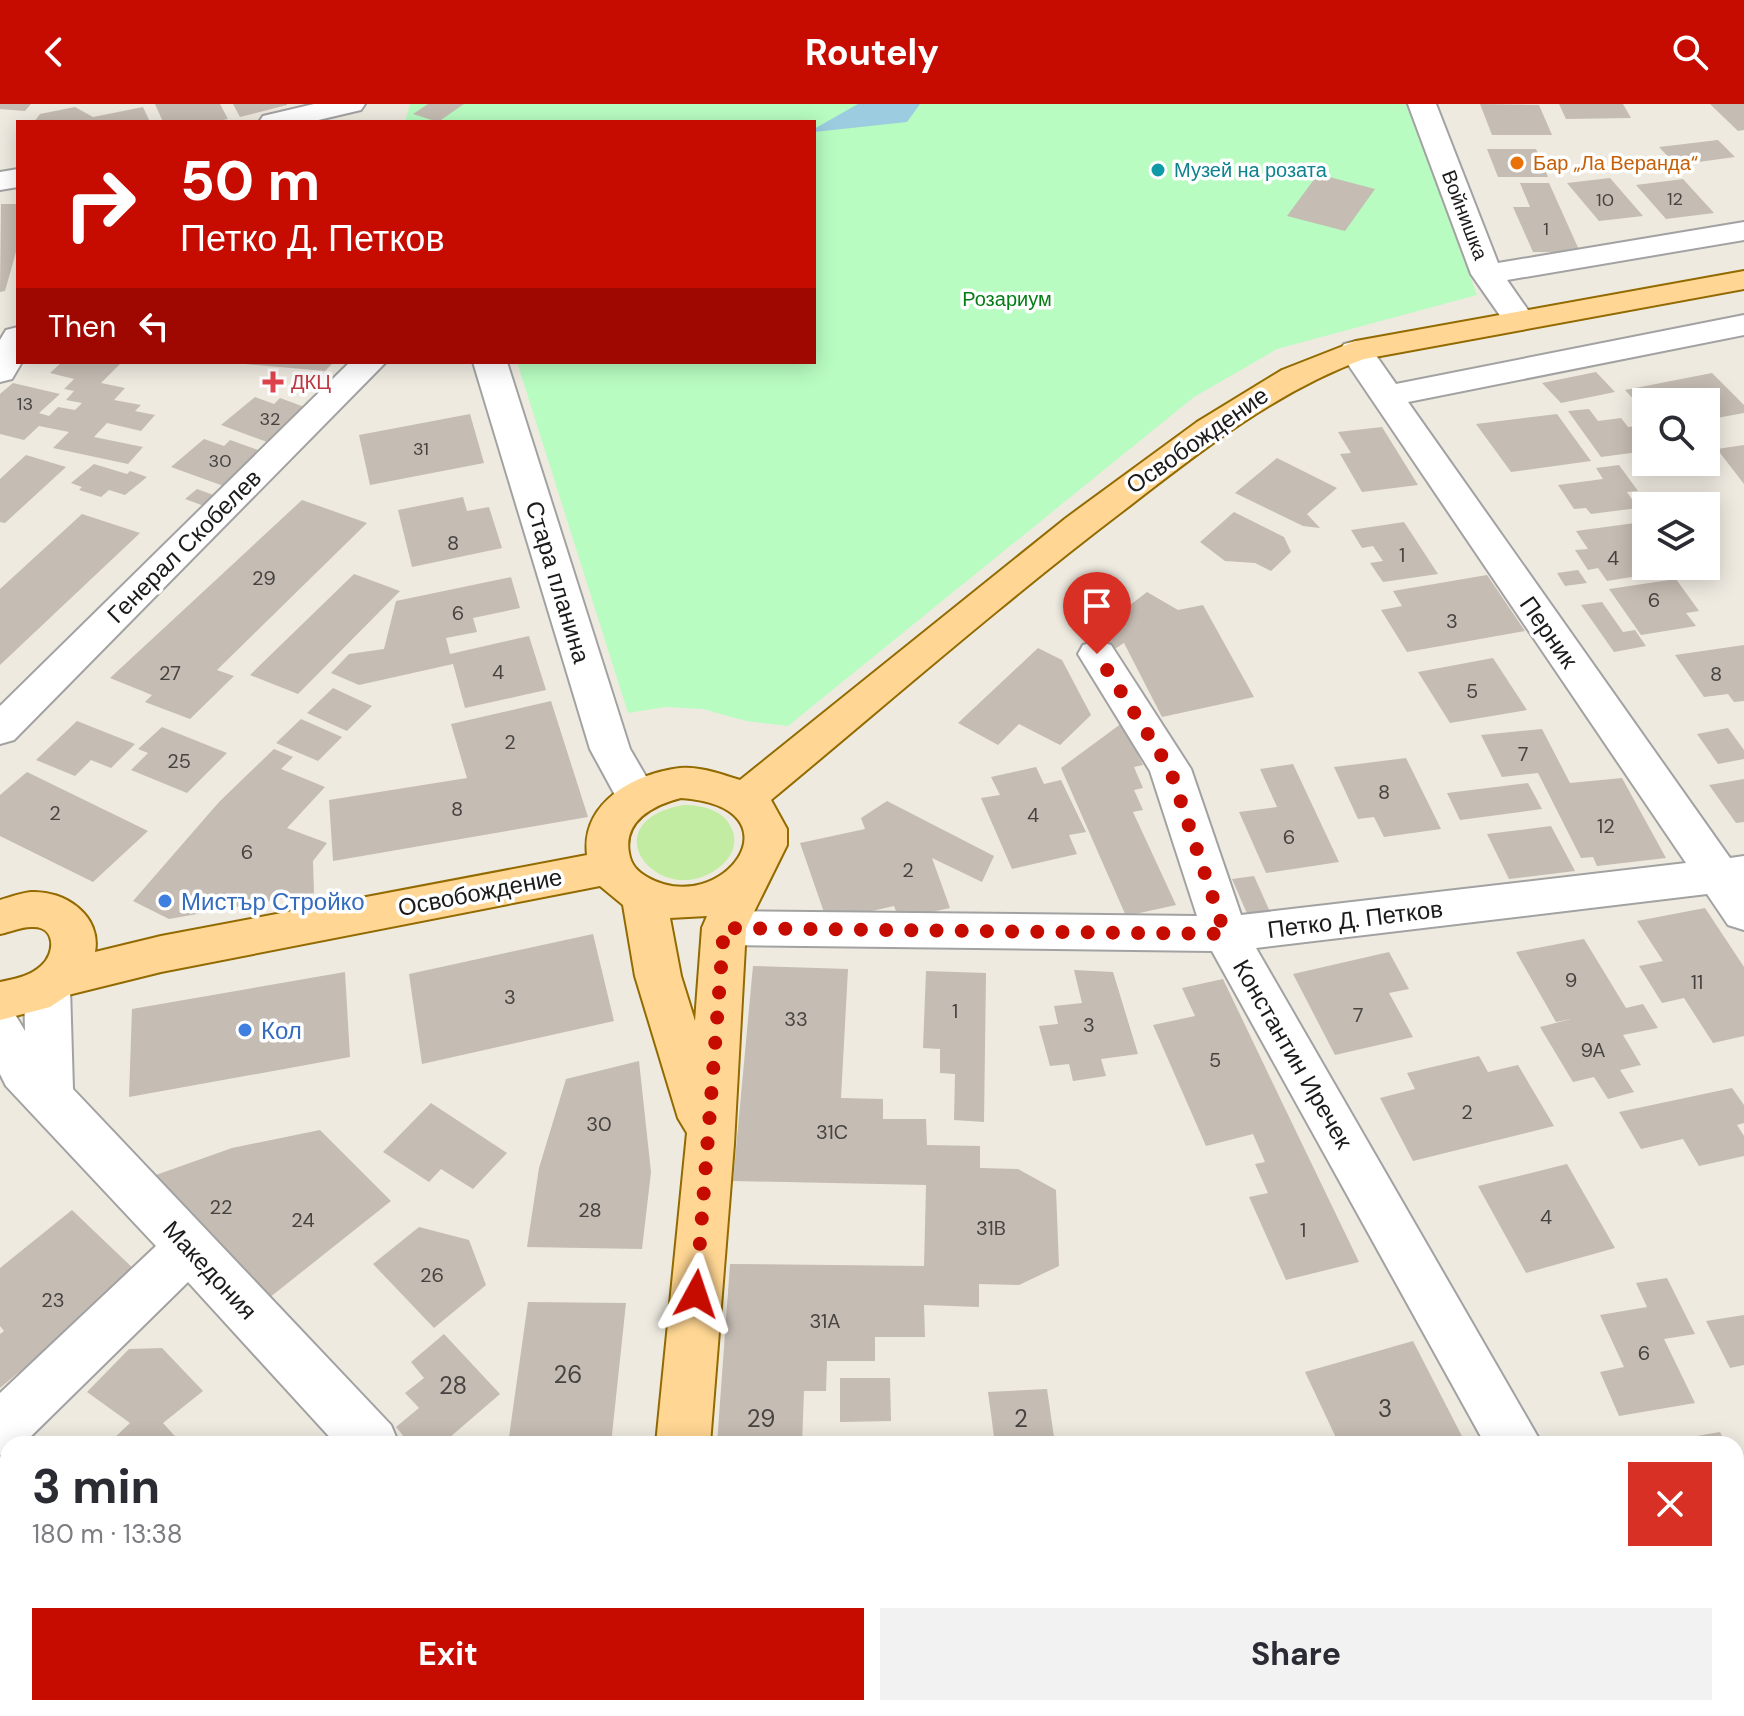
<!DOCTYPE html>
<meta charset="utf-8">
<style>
:root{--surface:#fff;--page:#f2f2f3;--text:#2b2b33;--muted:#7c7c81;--accent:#c60b00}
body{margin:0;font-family:"DM Sans",sans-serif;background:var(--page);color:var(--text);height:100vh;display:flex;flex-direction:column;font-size:30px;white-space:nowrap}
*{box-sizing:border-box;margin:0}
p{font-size:26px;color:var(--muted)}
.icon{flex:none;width:44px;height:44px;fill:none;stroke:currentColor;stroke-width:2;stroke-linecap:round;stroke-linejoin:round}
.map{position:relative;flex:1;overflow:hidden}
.sheet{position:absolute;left:0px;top:1332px;width:1744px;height:280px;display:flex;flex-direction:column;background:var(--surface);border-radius:24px 24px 0 0;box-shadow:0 4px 20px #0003}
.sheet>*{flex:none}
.banner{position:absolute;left:16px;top:16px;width:800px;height:244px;border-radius:0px;box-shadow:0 4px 20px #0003;background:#c60b00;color:#fff;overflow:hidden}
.buttons{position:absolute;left:1632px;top:284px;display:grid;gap:16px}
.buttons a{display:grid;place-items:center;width:88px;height:88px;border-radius:0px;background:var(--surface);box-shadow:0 4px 20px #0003;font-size:40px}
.pin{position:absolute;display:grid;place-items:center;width:68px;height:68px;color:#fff;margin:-82px -34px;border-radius:50% 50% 50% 0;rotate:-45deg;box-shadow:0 0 8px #0007}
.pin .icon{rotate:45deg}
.me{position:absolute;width:88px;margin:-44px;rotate:5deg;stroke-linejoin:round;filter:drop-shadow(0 0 6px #0008)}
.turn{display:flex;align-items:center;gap:28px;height:168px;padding:0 32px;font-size:36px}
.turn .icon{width:104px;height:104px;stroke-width:2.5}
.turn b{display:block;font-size:56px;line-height:68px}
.then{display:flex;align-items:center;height:76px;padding:0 32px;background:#0003;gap:16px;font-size:30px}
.round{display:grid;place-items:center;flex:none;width:84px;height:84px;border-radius:0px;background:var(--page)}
.summary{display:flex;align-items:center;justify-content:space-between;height:136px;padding:0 32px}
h1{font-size:48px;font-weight:700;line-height:60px}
.primary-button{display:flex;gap:16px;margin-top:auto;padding:16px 32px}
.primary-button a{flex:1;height:92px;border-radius:0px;background:var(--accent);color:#fff;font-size:32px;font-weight:700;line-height:92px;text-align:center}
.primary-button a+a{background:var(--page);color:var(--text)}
header{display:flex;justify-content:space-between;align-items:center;height:104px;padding:0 32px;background:var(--accent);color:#fff;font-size:36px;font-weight:700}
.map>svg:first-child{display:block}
</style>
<header><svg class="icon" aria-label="back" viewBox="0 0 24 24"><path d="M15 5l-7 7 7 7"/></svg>Routely<svg class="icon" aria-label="search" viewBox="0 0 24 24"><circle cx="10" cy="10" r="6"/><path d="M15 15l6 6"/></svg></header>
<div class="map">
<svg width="1744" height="1612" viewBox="0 0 1744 1612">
<rect width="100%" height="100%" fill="#eeeae0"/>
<path fill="#c2eca1" d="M683 701C703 701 726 706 733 728 737 740 732 752 722 761 663 812 586 719 683 701Z"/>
<polygon fill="#b8fcc1" points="410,0 1406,0 1477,191 1277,245 1194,293 788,622 746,617 703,605 665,603 628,609 517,258 814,258 814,18 405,18"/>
<polygon fill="#9cccdf" points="858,0 920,0 907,18 814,28 814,25"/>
<g fill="#c5bcb3">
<polygon points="0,0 31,0 25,7 0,5"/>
<polygon points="155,0 220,0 228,15 214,18 163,18"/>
<polygon points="233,0 287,0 287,1 240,13"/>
<polygon points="428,0 464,0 438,18 413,10"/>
<polygon points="1480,0 1539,1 1552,31 1492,31"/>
<polygon points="1559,0 1623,0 1631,14 1566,15"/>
<polygon points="1710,0 1744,0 1744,26 1738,27"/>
<polygon points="75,3 93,13 143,3 150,18 34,18 40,10"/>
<polygon points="1718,36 1735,53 1676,61 1659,43"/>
<polygon points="1487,45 1536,45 1548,73 1498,73"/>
<polygon points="1318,70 1375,85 1345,127 1287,112"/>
<polygon points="1610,74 1643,112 1599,117 1567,79"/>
<polygon points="1683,75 1714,109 1666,115 1636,81"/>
<polygon points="1520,79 1549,79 1580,148 1533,148 1513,103 1530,103"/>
<polygon points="1,100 18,100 18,141 5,187 0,188"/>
<polygon points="62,258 122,258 101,279 125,284 114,296 141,301 135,307 155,311 141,327 107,319 94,333 143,343 128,360 53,344 69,328 39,322 24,336 0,330 0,290 13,279 60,290 39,309 49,312 58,303 75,306 82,299 66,296 74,287 64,285 74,275 50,269"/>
<polygon points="221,258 334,258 325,267"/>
<polygon points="1596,268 1615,288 1561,299 1542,279"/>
<polygon points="1712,269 1744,301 1744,309 1706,316 1706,298 1646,298 1646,309 1625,286"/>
<polygon points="255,293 274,300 280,294 318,308 278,342 221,321"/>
<polygon points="1589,305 1598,317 1621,314 1628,323 1638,322 1646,332 1646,347 1601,353 1568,307"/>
<polygon points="470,310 484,359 370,381 359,331"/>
<polygon points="1557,310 1591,357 1511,368 1476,320"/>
<polygon points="1382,323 1418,381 1362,388 1340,350 1351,349 1338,328"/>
<polygon points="204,335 224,342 230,336 269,350 229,384 171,363"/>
<polygon points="1744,341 1744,380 1717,345"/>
<polygon points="26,351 66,363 5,419 0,418 0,375"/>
<polygon points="1277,354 1337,384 1307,410 1320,424 1303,422 1235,389"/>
<polygon points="94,360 127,370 130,367 147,373 125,391 109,386 101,393 79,386 82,383 71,379"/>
<polygon points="1619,361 1638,387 1627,388 1638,404 1591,410 1586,404 1574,405 1558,381 1603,375 1596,364"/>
<polygon points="197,385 219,393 207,403 185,395"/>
<polygon points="463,393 467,407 489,403 502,444 412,463 398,406"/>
<polygon points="302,396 367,419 217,566 234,572 190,615 145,598 152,591 110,574"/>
<polygon points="1234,408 1284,433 1291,448 1271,467 1255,459 1225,457 1200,438"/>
<polygon points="82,410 140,429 0,561 0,485"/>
<polygon points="1404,418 1438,470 1383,478 1370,459 1383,457 1373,442 1362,444 1351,426"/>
<polygon points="1635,419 1646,435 1646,462 1665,462 1669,467 1607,477 1598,464 1588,466 1575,446 1588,445 1576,427"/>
<polygon points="1578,466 1587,479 1565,482 1557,469"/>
<polygon points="354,470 400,487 298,590 250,571"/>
<polygon points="1487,471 1525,527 1407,548 1381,506 1402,502 1393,487"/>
<polygon points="511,473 520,504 473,514 477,528 446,534 450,550 529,532 546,586 465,604 453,560 359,581 331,569 349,550 384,545 396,497"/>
<polygon points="1676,475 1699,507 1686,509 1696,522 1641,531 1609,485"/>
<polygon points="1147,488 1178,506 1203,501 1254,593 1162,613 1124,539 1113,546 1091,531"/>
<polygon points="1602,498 1623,528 1635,526 1646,542 1614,548 1581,501"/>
<polygon points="1744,541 1744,597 1734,598 1728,590 1704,593 1675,551"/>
<polygon points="1038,544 1062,556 1091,611 1060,641 1019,620 998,641 958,619"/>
<polygon points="1493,554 1527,606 1450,619 1418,568"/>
<polygon points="333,584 372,602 347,627 307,609"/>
<polygon points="551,597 588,713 333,757 329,696 467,674 451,620"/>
<polygon points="301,615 342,633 318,657 276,639"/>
<polygon points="77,617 135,640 111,664 91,656 75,672 36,656"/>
<polygon points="1122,619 1143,661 1134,663 1143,684 1134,686 1143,706 1133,708 1176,801 1126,812 1061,664"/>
<polygon points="162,623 227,649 187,689 131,666 148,649 138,645"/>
<polygon points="1728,624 1744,646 1744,655 1718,660 1697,630"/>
<polygon points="1542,625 1570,679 1622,674 1666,754 1597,762 1593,753 1581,754 1538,669 1502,673 1481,631"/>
<polygon points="274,645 293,653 281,665 325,683 287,724 327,739 313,757 314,789 169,815 133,797 219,698"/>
<polygon points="1406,654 1441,725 1384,733 1374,713 1358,715 1334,663"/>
<polygon points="1293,660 1339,758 1266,769 1239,708 1277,703 1260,665"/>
<polygon points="1036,663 1044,680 1061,676 1086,728 1069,731 1077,750 1012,765 981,694 1000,691 991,673"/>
<polygon points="27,668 148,727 93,778 0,732 0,691"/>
<polygon points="1744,675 1744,718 1736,719 1709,681"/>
<polygon points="1528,679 1542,705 1460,716 1447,689"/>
<polygon points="887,697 994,752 982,778 932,754 950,804 899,815 894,802 827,817 800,739 865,725 861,714"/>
<polygon points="1551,722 1575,767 1509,775 1487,730"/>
<polygon points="1254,772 1271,810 1249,814 1232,775"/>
<polygon points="1705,804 1744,863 1744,932 1713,939 1684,894 1662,899 1639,862 1663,857 1637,817"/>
<polygon points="593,830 614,917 422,960 409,870"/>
<polygon points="1584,835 1626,904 1643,900 1658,924 1623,931 1641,961 1620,966 1634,988 1608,995 1594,973 1573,978 1540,923 1571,915 1556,918 1516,848"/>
<polygon points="1389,848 1409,885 1389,889 1413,933 1335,951 1293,870"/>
<polygon points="753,862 848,865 841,994 883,995 883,1015 926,1015 927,1041 980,1042 980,1064 1018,1065 1056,1086 1059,1162 1019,1181 979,1180 979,1203 924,1201 925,1233 875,1233 875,1257 827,1257 826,1287 804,1287 802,1340 717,1340 730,1160 924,1162 926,1081 733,1077"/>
<polygon points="1074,866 1113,868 1138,950 1101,955 1106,972 1073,977 1069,960 1050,962 1039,922 1058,920 1054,902 1082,899"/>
<polygon points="926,867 986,869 984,1018 954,1016 955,970 940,969 940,945 923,944"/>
<polygon points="345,868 350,953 129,993 132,905"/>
<polygon points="1223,875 1278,990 1359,1158 1286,1176 1249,1093 1268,1089 1255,1060 1265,1058 1253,1030 1206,1042 1153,921 1195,912 1182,884"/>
<polygon points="1479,952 1488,968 1518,961 1554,1022 1413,1057 1380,994 1415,985 1407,969"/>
<polygon points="639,957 651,1068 642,1145 527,1143 539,1064 566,975"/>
<polygon points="1732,984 1744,1001 1744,1019 1737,1021 1744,1032 1744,1052 1699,1062 1683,1035 1641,1045 1619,1008"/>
<polygon points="431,999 507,1049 473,1085 441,1065 429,1078 383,1048"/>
<polygon points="320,1026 391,1097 269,1194 156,1071 232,1044"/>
<polygon points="1567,1060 1615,1144 1526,1169 1478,1082"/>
<polygon points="72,1106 138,1169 0,1284 0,1230 4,1227 0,1222 0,1164"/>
<polygon points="419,1123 469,1136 486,1181 434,1224 373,1160"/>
<polygon points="1667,1174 1695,1230 1664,1235 1695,1299 1619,1312 1600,1268 1624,1263 1600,1211 1647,1203 1636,1179"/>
<polygon points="528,1198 626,1199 611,1340 508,1340"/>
<polygon points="1744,1211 1744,1261 1730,1264 1706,1217"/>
<polygon points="444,1230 500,1290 442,1340 410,1340 396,1323 419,1304 405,1289 424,1274 411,1258"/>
<polygon points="1413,1237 1466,1340 1339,1340 1305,1268"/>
<polygon points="162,1244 203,1287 163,1319 182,1340 108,1340 130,1319 87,1288 129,1245"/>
<polygon points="840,1274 890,1274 891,1317 840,1318"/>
<polygon points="1047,1285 1055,1340 995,1340 988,1288"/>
<polygon points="1720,1328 1726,1340 1662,1340 1662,1338"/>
<polygon points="1744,1355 1744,1449 1736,1451 1736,1357"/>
<polygon points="0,1458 8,1465 8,1499 0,1507"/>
<polygon points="236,1604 488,1604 495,1612 242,1612"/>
<polygon points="728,1604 824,1604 825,1612 729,1612"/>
<polygon points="1180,1604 1296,1604 1297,1610 1182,1612"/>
</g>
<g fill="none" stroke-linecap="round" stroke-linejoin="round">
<defs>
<g id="minor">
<polygon points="314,0 365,0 361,6 310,18 259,18 263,12"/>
<polygon points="1408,0 1436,0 1498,159 1744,118 1744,136 1507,176 1535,216 1530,223 1519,226 1508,223 1471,170"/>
<polygon points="18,65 18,83 0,86 0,68"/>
<polygon points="1744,211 1744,231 1408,298 1730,754 1744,752 1744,826 1728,821 1707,790 1256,844 1542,1340 1485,1340 1212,847 724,841 708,836 702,824 708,812 724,807 1197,812 1150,667 1078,550 1083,541 1097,537 1111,541 1191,665 1241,811 1686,759 1339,247 1344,240 1356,237 1368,240 1396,280"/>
<polygon points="18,223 18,258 22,258 12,275 0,278 0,236 6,226"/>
<polygon points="350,258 386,258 14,636 0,640 0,602"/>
<polygon points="473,258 507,258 630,645 658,693 652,704 637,708 622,704 590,645"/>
<polygon points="47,865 63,870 70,883 73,985 391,1321 399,1340 336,1340 188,1178 23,1340 8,1340 8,1348 0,1351 0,1289 156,1142 6,982 0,970 0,906 16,912 25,927 24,883 31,870"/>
<polygon points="1744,1527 1744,1585 1736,1586 1736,1528"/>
<polygon points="1473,1604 1562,1604 1559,1612 1470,1612"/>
<polygon points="1632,1604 1693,1604 1696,1612 1635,1612"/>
</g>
<g id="major">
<path d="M1744 167V185L1364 255C1273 289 1199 348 1123 407 1002 499 888 599 771 696L787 725V741L746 824 734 1040 710 1340H656L687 1029 678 1014 635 872 623 801 600 782 161 868 68 891 50 903 0 916V878C14 875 29 873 41 862 56 849 56 821 31 823 21 823 10 828 0 830V796C10 793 21 789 31 788 65 786 102 812 95 848L161 832 587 751C581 699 633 670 680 664 699 662 721 670 740 676L1066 414 1197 318 1282 266 1356 237ZM681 694C805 703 722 816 647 773 637 767 631 761 629 749 623 717 653 701 681 694ZM707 812 702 824 695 917 681 872 670 814Z"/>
<polygon points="634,1604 694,1604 697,1612 637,1612"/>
</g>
</defs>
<use href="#minor" stroke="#a2a2a2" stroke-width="4"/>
<use href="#major" stroke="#926a00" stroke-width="4"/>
<use href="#minor" fill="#fff" fill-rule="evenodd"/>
<use href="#major" fill="#ffd693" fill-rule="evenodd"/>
</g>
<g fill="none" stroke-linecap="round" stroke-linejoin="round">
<polyline stroke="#c60b00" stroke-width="14" stroke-dasharray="0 25.2" points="696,1190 724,824 1225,830 1170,665 1097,550"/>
</g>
<circle fill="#e8710a" stroke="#fff" stroke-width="3" cx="1517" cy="59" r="8"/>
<circle fill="#0f9aa8" stroke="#fff" stroke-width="3" cx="1158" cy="66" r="8"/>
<path fill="#e0444e" stroke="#fff" stroke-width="3" d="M269 266h8v8h8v8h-8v8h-8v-8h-8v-8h8z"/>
<g fill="#3f7fe0" stroke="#fff" stroke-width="3">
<circle cx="165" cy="797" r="8"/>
<circle cx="245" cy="926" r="8"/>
</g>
<g text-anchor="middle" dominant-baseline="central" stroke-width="7" stroke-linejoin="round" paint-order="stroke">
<g font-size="18" fill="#464341">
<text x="1675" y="95">12</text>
<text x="1605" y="96">10</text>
<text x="1546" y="125">1</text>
<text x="25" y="300">13</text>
<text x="270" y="315">32</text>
<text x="421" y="345">31</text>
<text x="220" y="357">30</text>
</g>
<g font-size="20" fill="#c56008" stroke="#fff" text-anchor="start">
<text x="1533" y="59">Бар „Ла Веранда“</text>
</g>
<g font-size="20" fill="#0d838f" stroke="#fff" text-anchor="start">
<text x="1174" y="66">Музей на розата</text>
</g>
<g font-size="20" fill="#1b1b1b" stroke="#fff">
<text transform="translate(1465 111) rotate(69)">Войнишка</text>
</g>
<g font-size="20" fill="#057d15" stroke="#fff">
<text x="1007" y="195">Розариум</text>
</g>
<g font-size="20" fill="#be3a42" stroke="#fff" text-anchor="start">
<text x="291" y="278">ДКЦ</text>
</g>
<g font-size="20" fill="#464341">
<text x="453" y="439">8</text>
<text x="1402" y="451">1</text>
<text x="1613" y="454">4</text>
<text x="264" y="474">29</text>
<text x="1654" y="496">6</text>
<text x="458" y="509">6</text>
<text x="1452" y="517">3</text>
<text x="498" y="568">4</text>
<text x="170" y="569">27</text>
<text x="1716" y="570">8</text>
<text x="1472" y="587">5</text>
<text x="510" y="638">2</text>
<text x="1523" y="650">7</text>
<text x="179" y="657">25</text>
<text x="1384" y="688">8</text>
<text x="457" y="705">8</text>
<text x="55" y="709">2</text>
<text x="1033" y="711">4</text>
<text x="1606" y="722">12</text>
<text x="1289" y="733">6</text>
<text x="247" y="748">6</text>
<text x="908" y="766">2</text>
<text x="1571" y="876">9</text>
<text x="1697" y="878">11</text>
<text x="510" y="893">3</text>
<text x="955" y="907">1</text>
<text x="1358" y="911">7</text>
<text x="796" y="915">33</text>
<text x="1089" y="921">3</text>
<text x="1593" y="946">9A</text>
<text x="1215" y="956">5</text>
<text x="1467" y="1008">2</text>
<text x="599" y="1020">30</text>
<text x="832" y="1028">31C</text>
<text x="221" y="1103">22</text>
<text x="590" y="1106">28</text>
<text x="1546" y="1113">4</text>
<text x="303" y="1116">24</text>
<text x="991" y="1124">31B</text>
<text x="1303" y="1126">1</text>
<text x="432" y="1171">26</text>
<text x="53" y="1196">23</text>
<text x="825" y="1217">31A</text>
<text x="1644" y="1249">6</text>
</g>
<g font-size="24" fill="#1b1b1b" stroke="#fff">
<text transform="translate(1197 336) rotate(-35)">Освобождение</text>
<text transform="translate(184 442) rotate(-45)">Генерал Скобелев</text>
<text transform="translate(558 478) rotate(73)">Стара планина</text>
<text transform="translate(1549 528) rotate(55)">Перник</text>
<text transform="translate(480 788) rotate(-11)">Освобождение</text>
<text transform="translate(1355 815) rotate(-7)">Петко Д. Петков</text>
<text transform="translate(1293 950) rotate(60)">Константин Иречек</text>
<text transform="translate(210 1166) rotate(47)">Македония</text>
</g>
<g font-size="24" fill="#366cbe" stroke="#fff" text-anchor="start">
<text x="181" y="797">Мистър Стройко</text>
<text x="261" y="926">Кол</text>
</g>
<g font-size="24" fill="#464341">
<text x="568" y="1270">26</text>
<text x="453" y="1281">28</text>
<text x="1385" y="1304">3</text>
<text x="761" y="1314">29</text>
<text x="1021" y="1314">2</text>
</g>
</g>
</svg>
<div class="buttons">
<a><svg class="icon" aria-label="search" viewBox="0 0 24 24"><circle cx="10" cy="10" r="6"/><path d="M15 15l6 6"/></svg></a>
<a><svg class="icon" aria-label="layers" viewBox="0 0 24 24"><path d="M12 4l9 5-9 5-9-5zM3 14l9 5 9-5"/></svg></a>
</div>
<div class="pin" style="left:1097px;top:550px;background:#d93025"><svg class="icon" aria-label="arrive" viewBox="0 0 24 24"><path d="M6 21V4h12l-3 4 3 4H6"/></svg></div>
<svg class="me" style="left:696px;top:1190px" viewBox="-20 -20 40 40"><path d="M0-17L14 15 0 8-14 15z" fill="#c60b00" stroke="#fff" stroke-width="4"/></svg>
<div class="banner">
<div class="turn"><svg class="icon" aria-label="right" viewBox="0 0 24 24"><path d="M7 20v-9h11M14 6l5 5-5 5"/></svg><div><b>50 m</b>Петко Д. Петков</div></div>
<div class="then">Then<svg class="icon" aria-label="left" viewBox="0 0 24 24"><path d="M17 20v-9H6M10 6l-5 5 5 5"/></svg></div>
</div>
<section class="sheet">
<div class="summary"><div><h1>3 min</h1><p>180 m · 13:38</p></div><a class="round" style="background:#d93025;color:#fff"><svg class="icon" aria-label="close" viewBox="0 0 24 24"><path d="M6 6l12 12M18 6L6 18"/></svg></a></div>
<div class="primary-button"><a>Exit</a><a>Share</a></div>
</section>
</div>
